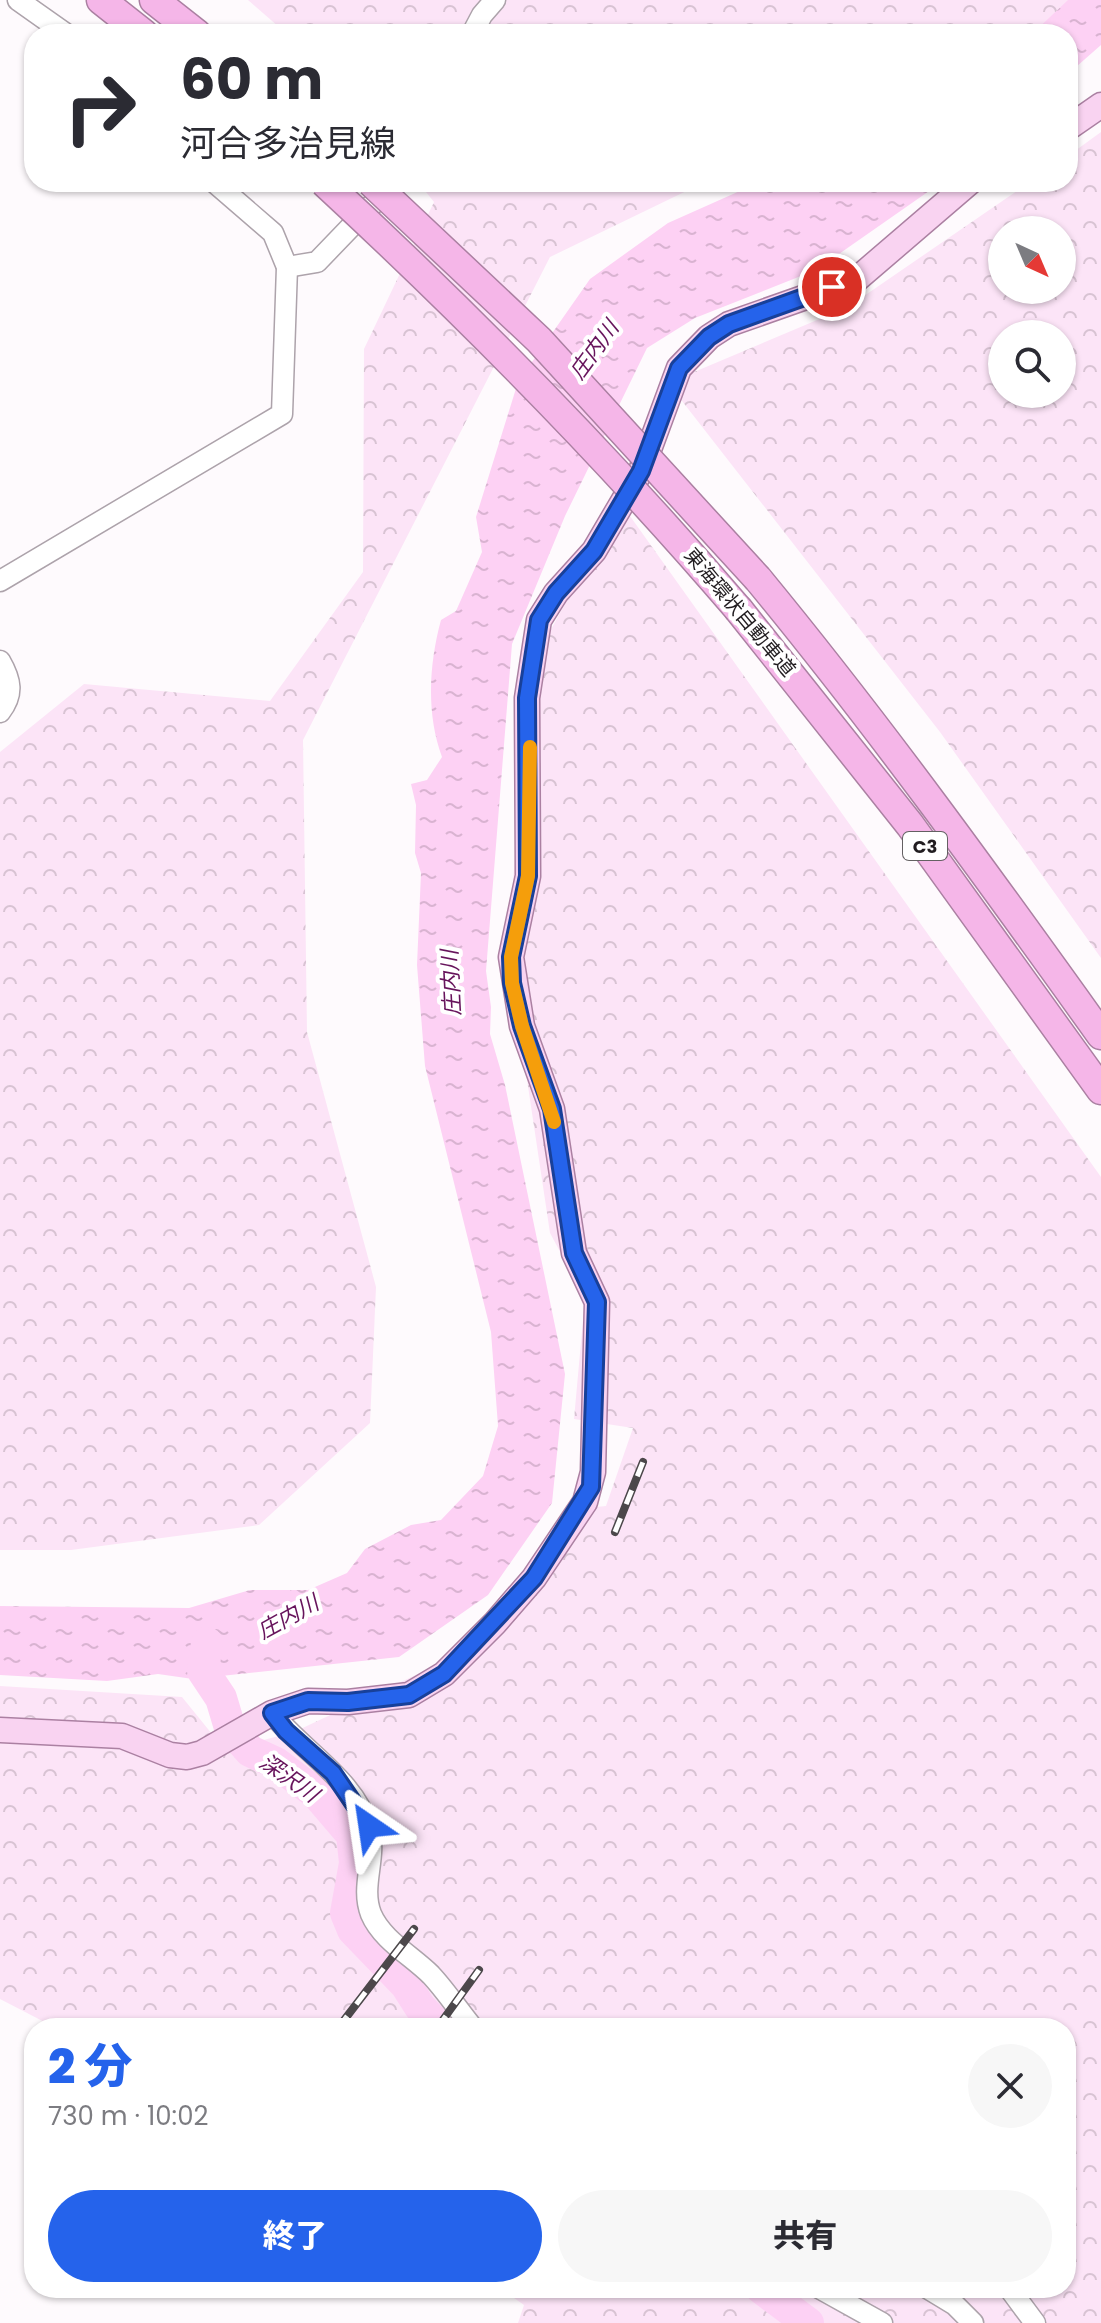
<!DOCTYPE html>
<html lang="ja">
<meta charset="utf-8">
<style>
:root{--surface:#fff;--page:#f7f7f7;--text:#2b2b33;--muted:#7c7c81;--accent:#2563eb}
body{margin:0;font-family:Poppins,"Noto Sans JP",sans-serif;background:var(--page);color:var(--text);height:100vh;display:flex;flex-direction:column;font-size:30px;white-space:nowrap}
*{box-sizing:border-box;margin:0}
p{font-size:26px;color:var(--muted)}
.icon{flex:none;width:44px;height:44px;fill:none;stroke:currentColor;stroke-width:2;stroke-linecap:round;stroke-linejoin:round}
.map{position:relative;flex:1;overflow:hidden}
.details{position:absolute;left:24px;top:2018px;width:1052px;height:280px;display:flex;flex-direction:column;background:var(--surface);border-radius:32px;box-shadow:0 2px 6px #0004}
.details>*{flex:none}
.hud{position:absolute;left:24px;top:24px;width:1054px;height:168px;border-radius:32px;box-shadow:0 2px 6px #0004;background:#fff;color:var(--text);overflow:hidden}
.needle{width:52px;rotate:136deg}
.buttons{position:absolute;left:988px;top:216px;display:grid;gap:16px}
.buttons a{display:grid;place-items:center;width:88px;height:88px;border-radius:50%;background:var(--surface);box-shadow:0 2px 6px #0004;font-size:40px}
.pin{position:absolute;display:grid;place-items:center;width:68px;height:68px;color:#fff;margin:-34px;border:4px solid #fff;border-radius:50%;box-shadow:0 2px 8px #0007}
.me{position:absolute;width:88px;margin:-44px;rotate:328deg;stroke-linejoin:round;filter:drop-shadow(0 0 6px #0008)}
.turn{display:flex;align-items:center;gap:28px;height:168px;padding:0 24px;font-size:36px}
.turn .icon{width:104px;height:104px;stroke-width:2.5}
.turn b{display:block;font-size:56px;line-height:68px}
.round{display:grid;place-items:center;flex:none;width:84px;height:84px;border-radius:42px;background:var(--page)}
.head{display:flex;align-items:center;justify-content:space-between;height:136px;padding:0 24px}
h1{font-size:48px;font-weight:800;line-height:60px;color:var(--accent)}
.primary-button{display:flex;gap:16px;margin-top:auto;padding:16px 24px}
.primary-button a{flex:1;height:92px;border-radius:48px;background:var(--accent);color:#fff;font-size:32px;font-weight:800;line-height:92px;text-align:center}
.primary-button a+a{background:var(--page);color:var(--text)}
.map>svg:first-child{display:block}
</style>
<div class="map">
<svg width="1101" height="2323" viewBox="0 0 1101 2323">
<defs>
<pattern id="forest-crowns" width="20" height="18" patternUnits="userSpaceOnUse" patternTransform="scale(2)"><rect width="20" height="18" fill="#fce4f7"/><path d="M2 6a3 3 0 1 1 6 0M12 15a3 3 0 1 1 6 0" fill="none" stroke="#d8c3d3"/></pattern>
<pattern id="water-ripples" width="26" height="14" patternUnits="userSpaceOnUse" patternTransform="scale(2)"><rect width="26" height="14" fill="#fdd1f4"/><path d="M2 4q2-2 4 0t4 0M15 11q2-2 4 0t4 0" fill="none" stroke="#d9b3d1"/></pattern>
</defs>
<rect width="100%" height="100%" fill="#fefafd"/>
<g fill="url(#forest-crowns)" fill-rule="evenodd">
<polygon points="248,0 1085,0 1049,34 287,34"/>
<path d="M1101 132V958L940 732 668 383 848 307 1030 182H1068V156ZM1002 230H1062V290H1002ZM1002 334H1062V394H1002Z"/>
<polygon points="418,182 705,182 550,257 303,740 307,1032 376,1287 370,1423 259,1525 71,1550 0,1550 0,752 84,684 270,701 363,572 364,349 434,202"/>
<polygon points="620,502 1101,1177 1101,2323 518,2323 524,2305 500,2288 1066,2288 1066,2028 56,2028 0,1999 0,1686 182,1697 225,1750 294,1732 467,1651 567,1510 606,1506 633,1428 574,1419 585,1298 550,1233 508,953 528,672"/>
</g>
<g fill="url(#water-ripples)">
<polygon points="1068,0 1101,0 1101,45 1068,74 1068,34 1032,34"/>
<path d="M760 182H942L816 270 695 318 647 348 565 516 512 644 486 971 491 1007 490 1034 505 1085 565 1374 552 1503 488 1595 399 1657 193 1679 158 1674 107 1681 0 1675V1606L189 1608 250 1590H308L347 1573 365 1549 411 1525 441 1520 483 1476 498 1426 491 1332 425 1066 417 965 421 873 415 853 416 805 411 784 427 780 442 757C426 714 429 664 441 620L456 611 482 552 476 517 518 382 590 279 668 223Z"/>
</g>
<g fill="none" stroke-linecap="round" stroke-linejoin="round">
<g stroke="#fdd1f4" stroke-width="32">
<polyline points="207,1643 203,1671 221,1698 230,1728 250,1751 276,1763 317,1794 352,1835 355,1863 346,1913 353,1930 406,1985 420,2007 440,2028"/>
<polyline points="761,2288 808,2323"/>
</g>
<defs>
<g id="minor">
<polyline points="18,0 66,34"/>
<polyline points="472,34 482,15 495,0"/>
<polyline points="287,267 317,262 394,182"/>
<polyline points="0,581 282,414 287,267 273,233 214,182"/>
<path d="M0 661C11 680 14 694 0 712"/>
<path d="M272 1713C302 1751 356 1780 369 1830 377 1858 360 1886 371 1914 382 1940 412 1956 431 1975 446 1991 459 2011 473 2028"/>
<polyline points="819,2288 882,2323"/>
<polyline points="927,2288 955,2305 973,2323"/>
<polyline points="1009,2288 1035,2323"/>
</g>
<g id="major">
<polyline points="1068,128 1101,105"/>
<polyline points="0,1730 122,1736 170,1755 187,1757 202,1753 272,1713 308,1701 348,1702 409,1695 444,1674 495,1623 534,1578 585,1502 593,1472 597,1302 574,1253 552,1109 522,1026 511,957 528,876 527,698 539,620 556,593 594,551 641,471 679,368 709,337 729,324 857,279 970,182"/>
</g>
<g id="highway">
<polyline points="101,0 144,34"/>
<polyline points="154,0 197,34"/>
<path d="M758 579C879 726 990 880 1101 1035"/>
<polyline points="739,610 910,825 1101,1090"/>
</g>
</defs>
<use href="#minor" stroke="#ada3ab" stroke-width="23"/>
<use href="#major" stroke="#ab80a2" stroke-width="27"/>
<use href="#highway" stroke="#ab80a2" stroke-width="31"/>
<use href="#minor" stroke="#fff" stroke-width="20"/>
<use href="#major" stroke="#f9d3f1" stroke-width="24"/>
<use href="#highway" stroke="#f5b6e8" stroke-width="28"/>
<defs>
<g id="rail">
<polyline points="615,1532 643,1462"/>
<polyline points="338,2028 414,1929"/>
<polyline points="437,2028 479,1970"/>
</g>
</defs>
<use href="#rail" stroke="#4c484b" stroke-width="8"/>
<use href="#rail" stroke="#fff" stroke-width="5" stroke-dasharray="15" stroke-linecap="butt"/>
<defs>
<g id="highway-bridge">
<path d="M324 182C471 318 609 458 739 610"/>
<polyline points="371,182 539,340 758,579"/>
</g>
</defs>
<use href="#highway-bridge" stroke="#ab80a2" stroke-width="31" stroke-linecap="butt"/>
<use href="#highway-bridge" stroke="#f5b6e8" stroke-width="28"/>
</g>
<g fill="none" stroke-linecap="round" stroke-linejoin="round">
<defs>
<polyline id="route" points="369,1826 333,1773 286,1731 272,1713 308,1701 348,1702 409,1695 444,1674 534,1578 591,1487 597,1302 574,1253 552,1109 522,1026 512,983 511,957 528,876 527,698 539,620 556,593 594,551 641,471 679,368 709,337 729,324 832,287"/>
</defs>
<use href="#route" stroke="#184099" stroke-width="20"/>
<use href="#route" stroke="#2563eb" stroke-width="14"/>
<polyline stroke="#f59e0b" stroke-width="14" points="530,747 528,876 511,957 512,983 522,1026 554,1122"/>
</g>
<g text-anchor="middle" dominant-baseline="central" stroke-width="8" stroke-linejoin="round" paint-order="stroke">
<rect fill="#fff" stroke="#646163" stroke-width="2" x="903" y="832" width="44" height="28" rx="6"/>
<g font-size="18" font-weight="bold" fill="#211d20">
<text x="925" y="846">C3</text>
</g>
<g font-size="20" fill="#211d20" stroke="#fff">
<text transform="translate(740 612) rotate(50)">東海環状自動車道</text>
</g>
<g font-size="22" font-style="italic" fill="#67145c" stroke="#fff">
<text transform="translate(594 350) rotate(-54)">庄内川</text>
<text transform="translate(451 983) rotate(-93)">庄内川</text>
<text transform="translate(288 1617) rotate(-29)">庄内川</text>
<text transform="translate(289 1778) rotate(35)">深沢川</text>
</g>
</g>
</svg>
<div class="buttons">
<a><svg class="needle" viewBox="-14 -14 28 28"><path d="M0-13l5 13h-10z" fill="#e53935"/><path d="M0 13l5-13h-10z" fill="#7c7c81"/></svg></a>
<a><svg class="icon" aria-label="search" viewBox="0 0 24 24"><circle cx="10" cy="10" r="6"/><path d="M15 15l6 6"/></svg></a>
</div>
<div class="pin" style="left:832px;top:287px;background:#d93025"><svg class="icon" aria-label="arrive" viewBox="0 0 24 24"><path d="M6 21V4h12l-3 4 3 4H6"/></svg></div>
<svg class="me" style="left:369px;top:1826px" viewBox="-20 -20 40 40"><path d="M0-17L14 15 0 8-14 15z" fill="#2563eb" stroke="#fff" stroke-width="4"/></svg>
<div class="hud">
<div class="turn"><svg class="icon" aria-label="right" viewBox="0 0 24 24"><path d="M7 20v-9h11M14 6l5 5-5 5"/></svg><div><b>60 m</b>河合多治見線</div></div>
</div>
<section class="details">
<div class="head"><div><h1>2 分</h1><p>730 m · 10:02</p></div><a class="round"><svg class="icon" aria-label="close" viewBox="0 0 24 24"><path d="M6 6l12 12M18 6L6 18"/></svg></a></div>
<div class="primary-button"><a>終了</a><a>共有</a></div>
</section>
</div>
